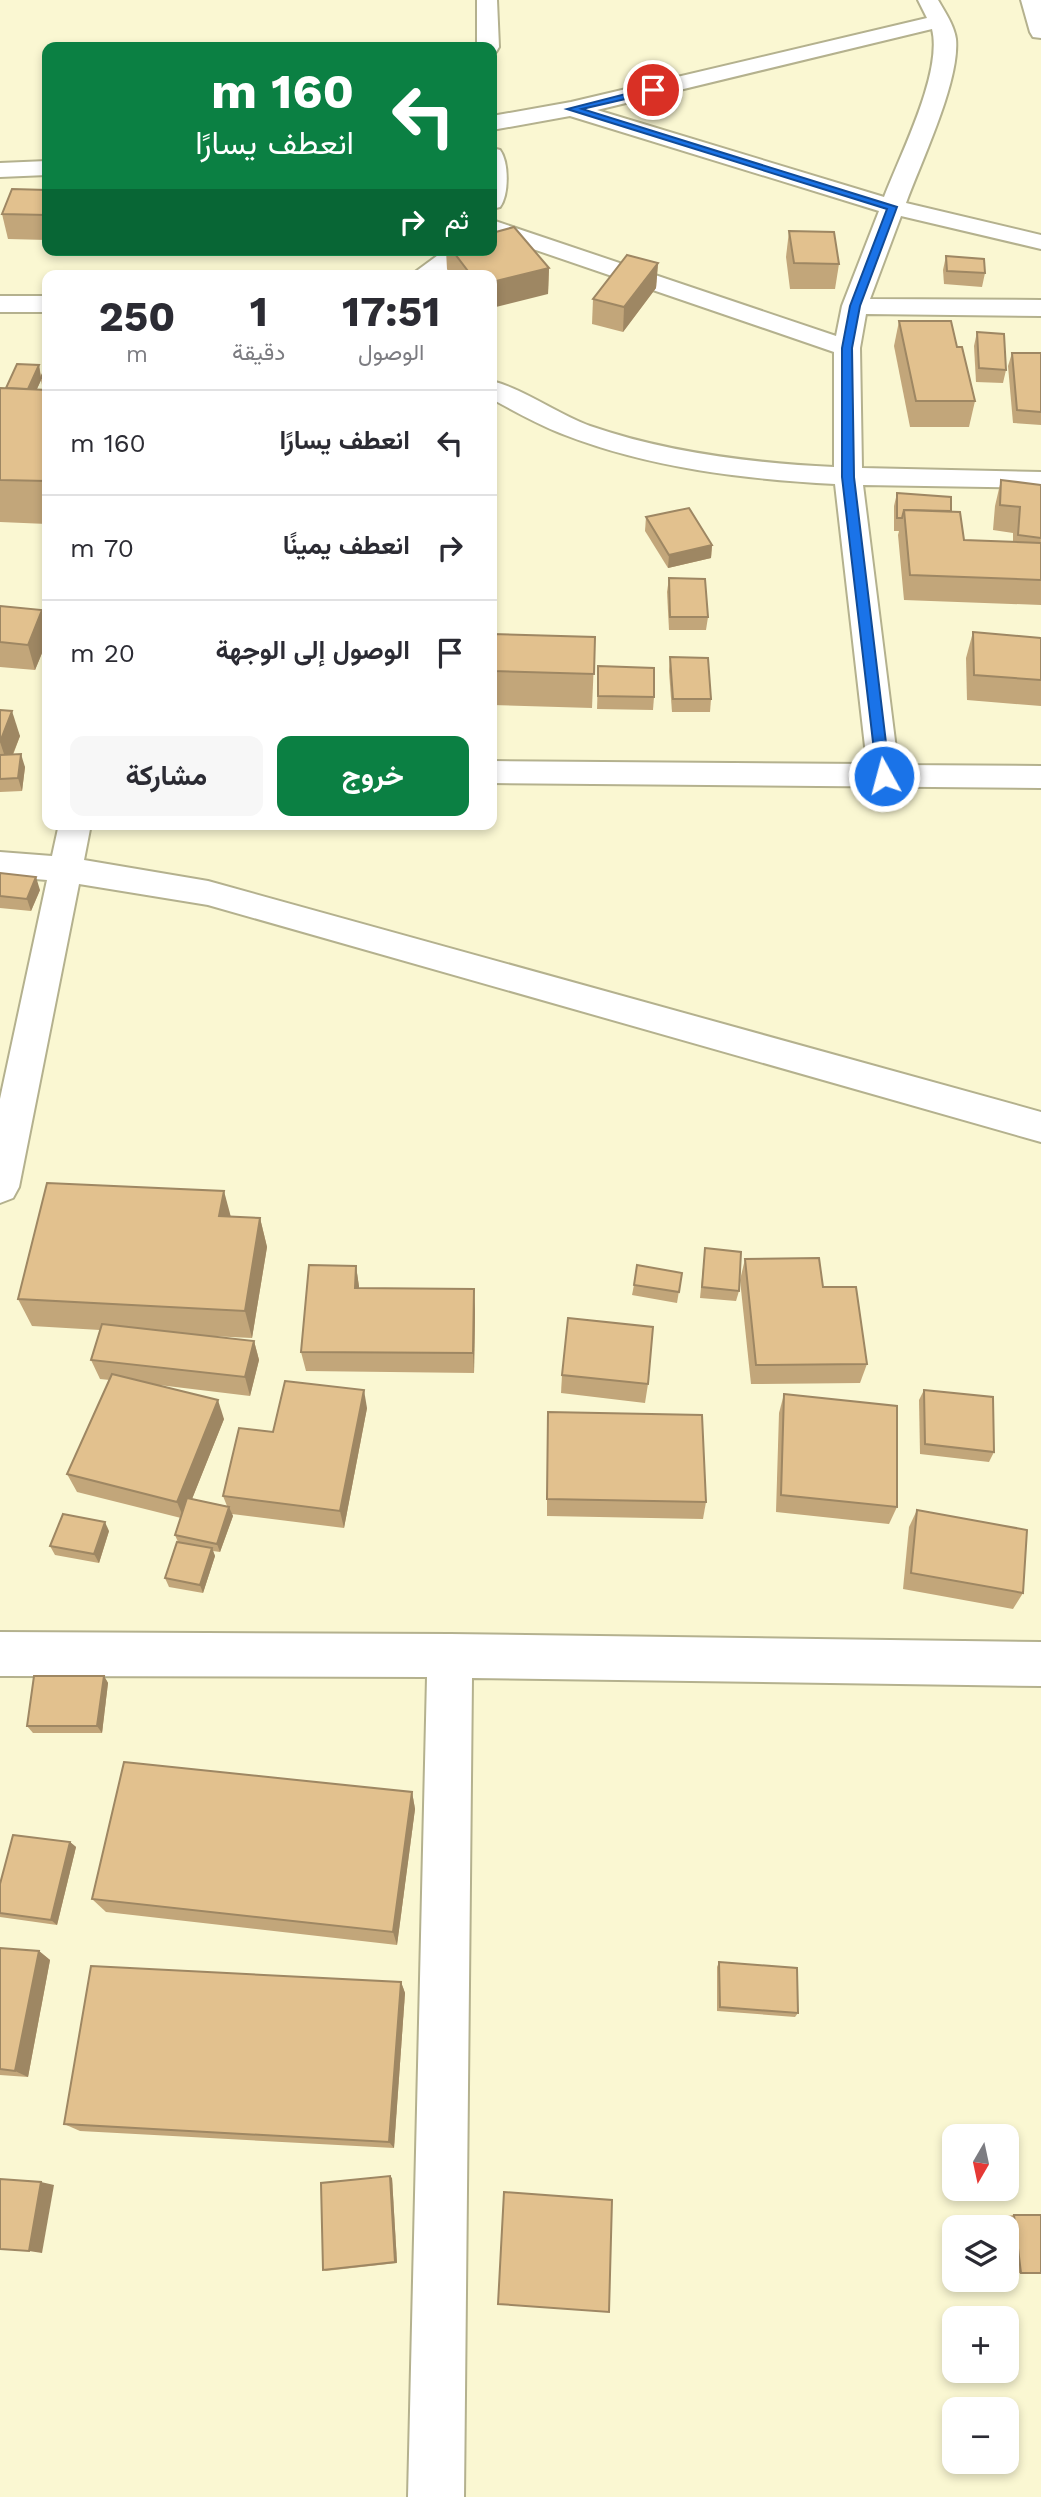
<!DOCTYPE html>
<html lang="ar">
<meta charset="utf-8">
<style>
:root{--surface:#fff;--page:#f7f7f7;--text:#2b2b33;--muted:#7c7c81;--line:#e1e1e2;--accent:#0b8043}
body{margin:0;font-family:"Work Sans",Vazirmatn,sans-serif;background:var(--page);color:var(--text);direction:rtl;height:100vh;display:flex;flex-direction:column;font-size:26px;white-space:nowrap}
*{box-sizing:border-box;margin:0}
p{font-size:23px;color:var(--muted)}
.icon{flex:none;width:38px;height:38px;fill:none;stroke:currentColor;stroke-width:2;stroke-linecap:round;stroke-linejoin:round}
.map{position:relative;flex:1;overflow:hidden;direction:ltr}
.panel{position:absolute;left:42px;top:270px;width:455px;height:560px;display:flex;flex-direction:column;background:var(--surface);border-radius:14px;box-shadow:0 4px 10px #0003;direction:rtl}
.panel>*{flex:none}
.top-card{position:absolute;left:42px;top:42px;width:455px;height:214px;border-radius:14px;box-shadow:0 4px 10px #0003;direction:rtl;background:#0b8043;color:#fff;overflow:hidden}
.needle{width:46px;rotate:189deg}
.fabs{position:absolute;left:942px;top:2124px;display:grid;gap:14px}
.fabs a{display:grid;place-items:center;width:77px;height:77px;border-radius:14px;background:var(--surface);box-shadow:0 4px 10px #0003;font-size:35px}
.pin{position:absolute;display:grid;place-items:center;width:60px;height:60px;color:#fff;margin:-30px;border:4px solid #fff;border-radius:50%;box-shadow:0 2px 7px #0007}
.me{position:absolute;width:77px;margin:-38px;rotate:353deg;stroke-linejoin:round;filter:drop-shadow(0 0 5px #0008)}
.turn{display:flex;align-items:center;gap:24px;height:147px;padding:0 28px;font-size:32px}
.turn .icon{width:91px;height:91px;stroke-width:2.5}
.turn b{display:block;font-size:49px;line-height:60px}
.then{display:flex;align-items:center;height:66px;padding:0 28px;background:#0003;gap:14px;font-size:26px}
.eta{display:flex;justify-content:space-evenly;align-items:center;height:119px;text-align:center}
.eta b{font-size:42px;font-weight:700;line-height:49px}
.action{display:flex;gap:14px;margin-top:auto;padding:14px 28px}
.action a{flex:1;height:80px;border-radius:14px;background:var(--accent);color:#fff;font-size:28px;font-weight:700;line-height:80px;text-align:center}
.action a+a{background:var(--page);color:var(--text)}
ul{padding:0;list-style:none}
li{display:flex;align-items:center;gap:21px;height:105px;padding:0 28px;border-top:2px solid var(--line)}
li div{flex:1}
li b{display:block;font-size:26px}
li em{font-style:normal}
.map>svg:first-child{display:block}
</style>
<div class="map">
<svg width="1041" height="2497" viewBox="0 0 1041 2497">
<rect width="100%" height="100%" fill="#faf7d2"/>
<g fill="none" stroke-linecap="round" stroke-linejoin="round">
<defs>
<g id="minor">
<polygon points="477,0 497,0 499,47 496,52 492,53 492,47 477,47"/>
<path d="M918 0H938C945 12 954 25 956 39 960 81 921 162 906 203L1041 235V249L901 216 870 299 1041 300V316L866 314 860 348 862 468 1041 472V488L863 485 898 765 1041 766V788L492 783V761L867 764 835 484C744 479 650 468 565 435 539 425 516 412 492 399V381C526 390 557 414 590 426 668 453 752 463 834 467V352L492 235V220L836 336 842 306 879 211 570 116 492 130V116L571 102 927 18ZM932 29C943 72 900 155 884 197L597 110Z"/>
<polygon points="1021,0 1041,0 1041,38 1033,37 1030,32"/>
<path d="M492 148 500 150C509 162 509 195 500 207L492 209Z"/>
<polygon points="47,161 47,175 0,177 0,163"/>
<polygon points="445,250 474,250 440,275 411,275"/>
<rect x="0" y="296" width="47" height="16"/>
<polygon points="59,824 91,824 84,860 208,881 1041,1112 1041,1142 208,905 79,884 19,1187 13,1198 0,1203 0,1099 47,880 0,876 0,852 52,856"/>
<polygon points="0,1632 450,1634 1041,1642 1041,1686 472,1678 464,2497 408,2497 427,1677 0,1676"/>
</g>
</defs>
<use href="#minor" stroke="#b4b18e" stroke-width="4"/>
<use href="#minor" fill="#fff" fill-rule="evenodd"/>
</g>
<g fill="#c2a67a" fill-rule="evenodd">
<polygon points="47,190 47,240 8,239 2,214"/>
<polygon points="789,231 839,264 835,289 790,289 786,257"/>
<polygon points="446,250 492,250 549,268 548,294 492,275 452,275 447,269"/>
<polygon points="946,256 985,273 982,287 944,284 943,270"/>
<polygon points="658,263 656,288 623,332 592,324 593,299"/>
<polygon points="899,321 957,347 975,401 969,427 910,427 894,346"/>
<polygon points="977,332 1006,370 1003,383 976,382 974,346"/>
<polygon points="1012,353 1041,353 1041,425 1013,423 1008,366"/>
<path d="M47 364V524L0 522V388L6 389 39 365 41 376ZM41 380 43 390 37 389Z"/>
<polygon points="1001,480 1041,485 1041,605 904,600 898,535 899,531 894,531 894,506 897,493 951,511 964,540 1013,542 1013,533 993,530 995,506"/>
<polygon points="646,517 712,545 711,558 668,568 645,531"/>
<polygon points="669,578 708,617 706,630 669,630 667,592"/>
<polygon points="0,606 42,610 47,627 47,641 35,670 0,667"/>
<polygon points="973,632 1041,638 1041,706 967,700 966,658"/>
<polygon points="492,634 595,637 592,708 492,705"/>
<polygon points="670,657 711,699 710,712 672,712 669,671"/>
<polygon points="598,679 654,697 653,710 597,709"/>
<polygon points="0,710 20,736 13,755 25,767 22,791 0,792"/>
<polygon points="0,873 40,890 31,911 0,908"/>
<polygon points="230,1217 260,1218 267,1247 252,1338 210,1336 254,1341 259,1360 250,1396 159,1385 224,1419 192,1499 227,1506 223,1496 273,1432 367,1408 344,1528 232,1514 233,1516 220,1552 213,1551 215,1556 203,1593 169,1587 165,1578 178,1542 175,1535 181,1518 77,1492 67,1474 110,1380 100,1379 91,1360 100,1330 32,1326 18,1299"/>
<polygon points="705,1248 739,1291 736,1301 700,1298"/>
<polygon points="745,1259 823,1287 867,1364 860,1383 751,1384 740,1280"/>
<polygon points="356,1266 359,1288 475,1309 474,1373 306,1371 301,1352"/>
<polygon points="682,1273 677,1303 632,1295 634,1285"/>
<polygon points="562,1375 648,1384 645,1403 561,1393"/>
<polygon points="924,1390 994,1452 989,1462 920,1454 919,1400"/>
<polygon points="784,1394 897,1507 889,1524 776,1512 779,1413"/>
<polygon points="547,1431 706,1502 703,1519 547,1516"/>
<polygon points="917,1510 1023,1593 1013,1609 903,1589 909,1527"/>
<polygon points="109,1531 99,1563 55,1555 50,1546"/>
<polygon points="104,1676 108,1683 102,1733 33,1733 27,1726"/>
<polygon points="412,1792 415,1809 397,1945 106,1912 92,1899"/>
<polygon points="70,1842 76,1847 57,1925 0,1917 0,1884"/>
<polygon points="0,1948 39,1951 50,1960 28,2077 0,2075"/>
<polygon points="719,1962 798,2013 795,2017 717,2011 717,1967"/>
<polygon points="401,1982 405,1993 394,2148 80,2131 64,2124"/>
<polygon points="392,2178 397,2263 326,2271 323,2270"/>
<polygon points="1014,2215 1041,2215 1041,2274 1014,2273 1007,2216"/>
</g>
<g fill="#9e8763">
<polygon points="658,263 656,288 623,332 624,307"/>
<polygon points="549,268 548,294 492,308 492,282"/>
<polygon points="39,365 41,380 31,402 28,389"/>
<polygon points="712,545 711,558 668,568 669,555"/>
<polygon points="42,610 47,627 47,641 35,670 28,645"/>
<polygon points="12,711 20,736 8,766 0,742"/>
<polygon points="21,754 25,767 22,791 18,778"/>
<polygon points="36,877 40,890 31,911 27,899"/>
<polygon points="224,1191 232,1221 219,1216"/>
<polygon points="260,1218 267,1247 252,1338 245,1311"/>
<polygon points="356,1266 359,1286 358,1308 355,1288"/>
<polygon points="474,1289 475,1309 474,1373 473,1353"/>
<polygon points="254,1341 259,1360 250,1396 245,1377"/>
<polygon points="364,1390 367,1408 344,1528 340,1511"/>
<polygon points="218,1400 224,1419 184,1519 177,1502"/>
<polygon points="229,1507 233,1516 220,1552 217,1544"/>
<polygon points="105,1522 109,1531 99,1563 94,1554"/>
<polygon points="212,1548 215,1556 203,1593 200,1585"/>
<polygon points="104,1676 108,1683 102,1733 97,1726"/>
<polygon points="412,1792 415,1809 397,1945 393,1932"/>
<polygon points="70,1842 76,1847 57,1925 51,1920"/>
<polygon points="39,1951 50,1960 28,2077 15,2071"/>
<polygon points="401,1982 405,1993 394,2148 389,2142"/>
<polygon points="390,2176 392,2178 397,2263 395,2262"/>
<polygon points="41,2182 54,2185 42,2253 29,2251"/>
</g>
<g fill="#e2c18e" stroke="#9e8763" stroke-width="2">
<polygon points="12,189 47,190 47,215 2,214"/>
<polygon points="514,227 549,268 492,282 492,275 471,275 452,250 492,250 492,233"/>
<polygon points="789,231 834,232 839,264 794,263"/>
<polygon points="627,255 658,263 624,307 593,299"/>
<polygon points="946,256 984,259 985,273 947,271"/>
<polygon points="899,321 951,321 957,347 962,347 975,401 916,401"/>
<polygon points="977,332 1004,334 1006,370 979,368"/>
<polygon points="1012,353 1041,353 1041,412 1017,410"/>
<polygon points="17,364 39,365 28,389 6,388"/>
<polygon points="47,364 47,378 41,378"/>
<polygon points="0,388 47,390 47,481 0,480"/>
<polygon points="1001,480 1041,485 1041,538 1018,535 1020,507 1000,505"/>
<polygon points="897,493 951,497 951,511 904,510 902,518 897,518"/>
<polygon points="689,508 712,545 669,555 646,517"/>
<polygon points="904,510 960,512 964,540 1041,543 1041,580 910,575"/>
<polygon points="669,578 705,579 708,617 670,617"/>
<polygon points="0,606 42,610 28,645 0,642"/>
<polygon points="973,632 1041,638 1041,680 974,675"/>
<polygon points="492,634 595,637 594,674 492,671"/>
<polygon points="670,657 708,658 711,699 673,699"/>
<polygon points="598,666 654,668 654,697 598,696"/>
<polygon points="0,710 12,711 0,742"/>
<polygon points="21,754 18,778 0,779 0,755"/>
<polygon points="0,873 36,877 27,899 0,896"/>
<polygon points="47,1183 224,1191 219,1216 260,1218 245,1311 18,1299"/>
<polygon points="705,1248 741,1252 739,1291 702,1287"/>
<polygon points="819,1258 823,1287 856,1287 867,1364 756,1365 745,1259"/>
<polygon points="309,1265 356,1266 355,1288 474,1289 473,1353 301,1352"/>
<polygon points="637,1265 682,1273 679,1292 634,1285"/>
<polygon points="568,1318 653,1327 648,1384 562,1375"/>
<polygon points="102,1324 254,1341 245,1377 91,1360"/>
<polygon points="112,1374 218,1400 177,1502 67,1474"/>
<polygon points="285,1381 364,1390 340,1511 223,1496 239,1428 273,1432"/>
<polygon points="924,1390 993,1397 994,1452 925,1444"/>
<polygon points="784,1394 897,1406 897,1507 781,1495"/>
<polygon points="548,1412 702,1415 706,1502 547,1499"/>
<polygon points="187,1498 229,1507 217,1544 175,1535"/>
<polygon points="917,1510 1027,1530 1023,1593 911,1573"/>
<polygon points="63,1514 105,1522 94,1554 50,1546"/>
<polygon points="177,1542 212,1548 200,1585 165,1578"/>
<polygon points="34,1676 104,1676 97,1726 27,1726"/>
<polygon points="124,1762 412,1792 393,1932 92,1899"/>
<polygon points="13,1835 70,1842 51,1920 0,1913 0,1884"/>
<polygon points="0,1948 39,1951 15,2071 0,2069"/>
<polygon points="719,1962 797,1968 798,2013 720,2007"/>
<polygon points="91,1966 401,1982 389,2142 64,2124"/>
<polygon points="390,2176 395,2262 323,2270 321,2183"/>
<polygon points="0,2179 41,2182 29,2251 0,2249"/>
<polygon points="504,2192 612,2200 609,2312 498,2304"/>
<polygon points="1014,2215 1041,2215 1041,2273 1021,2273"/>
</g>
<polygon fill="#1a73e8" stroke="#114b97" stroke-width="2" points="653,87 656,88 656,92 582,109 897,207 860,306 852,348 854,477 890,776 888,779 879,779 877,776 842,477 842,348 850,306 887,209 567,109"/>
</svg>
<div class="fabs">
<a><svg class="needle" viewBox="-14 -14 28 28"><path d="M0-13l5 13h-10z" fill="#e53935"/><path d="M0 13l5-13h-10z" fill="#7c7c81"/></svg></a>
<a><svg class="icon" aria-label="layers" viewBox="0 0 24 24"><path d="M12 4l9 5-9 5-9-5zM3 14l9 5 9-5"/></svg></a>
<a>+</a>
<a>−</a>
</div>
<div class="pin" style="left:653px;top:90px;background:#d93025"><svg class="icon" aria-label="arrive" viewBox="0 0 24 24"><path d="M6 21V4h12l-3 4 3 4H6"/></svg></div>
<svg class="me" style="left:884px;top:776px" viewBox="-20 -20 40 40"><circle r="17" fill="#1a73e8" stroke="#fff" stroke-width="3"/><path d="M0-11L8 9 0 5-8 9z" fill="#fff"/></svg>
<div class="top-card">
<div class="turn"><svg class="icon" aria-label="left" viewBox="0 0 24 24"><path d="M17 20v-9H6M10 6l-5 5 5 5"/></svg><div><b>160 m</b>انعطف يسارًا</div></div>
<div class="then">ثم<svg class="icon" aria-label="right" viewBox="0 0 24 24"><path d="M7 20v-9h11M14 6l5 5-5 5"/></svg></div>
</div>
<section class="panel">
<div class="eta">
<div><b>17:51</b><p>الوصول</p></div>
<div><b>1</b><p>دقيقة</p></div>
<div><b>250</b><p>m</p></div>
</div>
<ul>
<li><svg class="icon" aria-label="left" viewBox="0 0 24 24"><path d="M17 20v-9H6M10 6l-5 5 5 5"/></svg><div><b>انعطف يسارًا</b></div><em>160 m</em></li>
<li><svg class="icon" aria-label="right" viewBox="0 0 24 24"><path d="M7 20v-9h11M14 6l5 5-5 5"/></svg><div><b>انعطف يمينًا</b></div><em>70 m</em></li>
<li><svg class="icon" aria-label="arrive" viewBox="0 0 24 24"><path d="M6 21V4h12l-3 4 3 4H6"/></svg><div><b>الوصول إلى الوجهة</b></div><em>20 m</em></li>
</ul>
<div class="action"><a>خروج</a><a>مشاركة</a></div>
</section>
</div>
